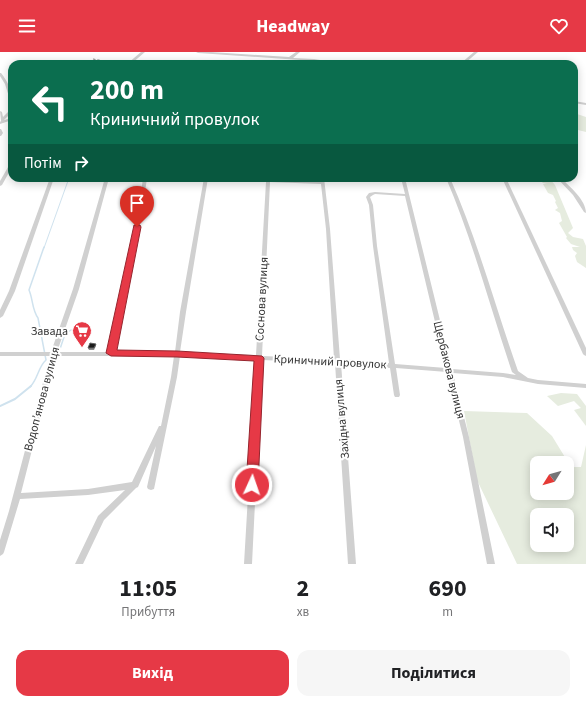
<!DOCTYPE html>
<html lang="uk">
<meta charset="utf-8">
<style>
:root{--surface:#fff;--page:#f6f6f6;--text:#202124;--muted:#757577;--accent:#e63946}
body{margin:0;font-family:"Source Sans 3",sans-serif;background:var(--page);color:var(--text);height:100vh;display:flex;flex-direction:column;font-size:15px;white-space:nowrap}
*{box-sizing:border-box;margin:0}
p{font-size:13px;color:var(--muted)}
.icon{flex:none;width:22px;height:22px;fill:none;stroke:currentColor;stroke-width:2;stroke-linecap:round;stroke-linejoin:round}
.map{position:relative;height:512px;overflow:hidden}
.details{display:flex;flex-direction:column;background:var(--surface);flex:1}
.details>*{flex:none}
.guide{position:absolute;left:8px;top:8px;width:570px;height:122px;border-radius:12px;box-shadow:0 2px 10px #0003;background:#0b6e4f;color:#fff;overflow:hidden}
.needle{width:26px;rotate:233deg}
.tools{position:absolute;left:530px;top:404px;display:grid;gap:8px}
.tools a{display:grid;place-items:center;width:44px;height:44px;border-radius:8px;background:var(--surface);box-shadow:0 2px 10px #0003;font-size:20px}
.pin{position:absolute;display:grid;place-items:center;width:34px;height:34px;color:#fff;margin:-41px -17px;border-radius:50% 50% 50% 0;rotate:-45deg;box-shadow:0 0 4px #0007}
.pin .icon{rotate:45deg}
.me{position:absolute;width:44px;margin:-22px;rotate:3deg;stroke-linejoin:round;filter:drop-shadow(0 0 3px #0008)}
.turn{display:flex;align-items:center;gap:14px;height:84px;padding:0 16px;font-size:18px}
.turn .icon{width:52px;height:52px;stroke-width:2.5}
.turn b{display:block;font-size:28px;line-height:34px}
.then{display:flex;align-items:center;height:38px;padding:0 16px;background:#0003;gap:8px;font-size:15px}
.eta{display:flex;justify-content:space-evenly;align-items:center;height:68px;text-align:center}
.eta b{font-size:24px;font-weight:700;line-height:28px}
.cta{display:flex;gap:8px;margin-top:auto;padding:8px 16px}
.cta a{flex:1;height:46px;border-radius:12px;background:var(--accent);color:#fff;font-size:16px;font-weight:700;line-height:46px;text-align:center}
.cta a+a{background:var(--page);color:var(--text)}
header{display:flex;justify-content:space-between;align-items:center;height:52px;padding:0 16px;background:var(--accent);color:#fff;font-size:18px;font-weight:700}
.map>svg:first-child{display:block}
</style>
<header><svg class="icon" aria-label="menu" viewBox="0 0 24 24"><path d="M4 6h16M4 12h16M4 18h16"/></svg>Headway<svg class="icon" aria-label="heart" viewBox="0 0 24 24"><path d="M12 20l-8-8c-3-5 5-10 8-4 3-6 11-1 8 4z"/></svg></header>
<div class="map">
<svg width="586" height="512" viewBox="0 0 586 512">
<rect width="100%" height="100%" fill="#fff"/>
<g fill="#e6ecdf" fill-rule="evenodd">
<polygon points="574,61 586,65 586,80 574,77"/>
<polygon points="541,126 549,126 555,133 573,176 568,181 573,185 583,187 586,194 586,216 577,210 575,204 577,201 573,198 572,195 580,195 571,192 566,186 567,185 559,171 562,169 560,161 555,158 558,156 555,150 556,149 553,143 548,141 543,132 547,131 543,131 540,128"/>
<polygon points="561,341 577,342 586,354 586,374 574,358 581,356 574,349 558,354 547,344"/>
<path d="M464 359 527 361 552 384 571 415H581L586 393V512H517L477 428ZM537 411H567V441H537ZM537 463H567V493H537Z"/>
</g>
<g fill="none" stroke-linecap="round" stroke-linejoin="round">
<polyline stroke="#cfe2ee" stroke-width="1" points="44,196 69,126"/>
<g stroke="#cfe2ee" stroke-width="1.5">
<polyline points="58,297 60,297 65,282 71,278"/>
<path d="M30 335C38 327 38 315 46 308L38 266C32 258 33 247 29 238L44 195"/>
</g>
<polyline stroke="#cfe2ee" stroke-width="2" points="0,354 15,347 31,334"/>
<g fill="#d0d0d0" fill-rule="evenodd">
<polygon points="141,0 145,0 131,12 127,12"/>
<polygon points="196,0 211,0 289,5 296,0 300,0 293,6 314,7 345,12 336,12 314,9 198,1"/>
<polygon points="474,0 478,0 464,12 460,12"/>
<polygon points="53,10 101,11 103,12 52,12 51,11"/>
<path d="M0 21H1C8 30 12 38 12 49L10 48 5 32 0 24Z"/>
<polygon points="574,49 586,51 586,53 574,51"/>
<polygon points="11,57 12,57 12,60 4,68 12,66 12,68 0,72 0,70 1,69 0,59 2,60 3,65"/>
<polygon points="0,77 1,77 3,81 1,84 0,84"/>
<polygon points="11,110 12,110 12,115 2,133 0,134 0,129"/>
<polygon points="50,126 54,126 15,239 3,264 0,266 0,258 9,239"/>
<path d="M105 126H109L79 237 57 300H108L138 162 143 126H147L142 162 114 300H175L180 260 204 126H208L186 260 180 300 256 303 266 130 265 129 266 126H270V128L320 130V126H324L330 177 340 307 389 311 373 194 369 153 366 145 369 141 375 140 405 142 401 126H405L452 317 503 321 516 323 512 320C490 255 473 189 446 126H450C478 189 495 254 518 319L528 326 538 328 586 332V336L538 332 503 325 453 321 469 385 495 512H487L463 385 447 320 396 316 400 343 399 345H395L394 343 390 316 341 311 356 512H348L335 311 262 308 252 512H244L256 307 180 304 177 325 154 437 151 438 148 437 147 435 156 394 138 435 136 436 104 468 83 512H75L98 464 125 438 88 443 20 447 4 500 3 502 0 504V488L9 459 50 304H0V300H51L73 237ZM270 130 321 132 326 177 334 307 262 304ZM375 142 405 144 446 316 395 312 377 194 373 153 370 145 373 143ZM56 304H174L171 325 161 374H159L158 376 132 430 88 437 21 441Z"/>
<polygon points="502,126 506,126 586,296 586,304 584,303 583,302"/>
<path d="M557 126H561C570 135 586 148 586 161L584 160 573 143Z"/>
</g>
<polyline stroke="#888" stroke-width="1" stroke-dasharray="2.5 2" stroke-linecap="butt" points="93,7 109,10"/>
</g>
<polygon fill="#8c8c8c" points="96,292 96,294 94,298 89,298 88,296"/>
<polygon fill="#1a1a1a" stroke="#5f5f5f" points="90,291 96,292 94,296 88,296"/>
<polygon fill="#e63946" stroke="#96252e" points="134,173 140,173 141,175 117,298 177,299 262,304 264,306 258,433 256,437 252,438 248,437 246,433 254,309 177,305 111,304 106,301"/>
<defs>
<symbol id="supermarket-pin" viewBox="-11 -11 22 30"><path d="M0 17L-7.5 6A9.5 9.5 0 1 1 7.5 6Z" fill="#e63946" stroke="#fff"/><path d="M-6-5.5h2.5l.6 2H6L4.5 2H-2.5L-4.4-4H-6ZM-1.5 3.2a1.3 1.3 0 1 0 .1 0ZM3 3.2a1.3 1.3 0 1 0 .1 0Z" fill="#fff"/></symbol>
</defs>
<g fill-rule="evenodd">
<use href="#supermarket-pin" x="71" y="268" width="22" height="30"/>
</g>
<g text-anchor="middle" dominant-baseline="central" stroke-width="4" stroke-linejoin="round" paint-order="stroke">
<g font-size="12" fill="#333" stroke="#fff">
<text transform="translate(262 247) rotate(-87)">Соснова вулиця</text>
<text transform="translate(330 310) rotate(3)">Криничний провулок</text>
<text transform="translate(449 318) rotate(76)">Щербакова вулиця</text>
<text transform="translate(42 347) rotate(-75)">Водоп’янова вулиця</text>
<text transform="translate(342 367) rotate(-95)">Західна вулиця</text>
</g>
<g font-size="12" fill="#333" stroke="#fff" text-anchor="end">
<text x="68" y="279">Завада</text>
</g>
</g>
</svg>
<div class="tools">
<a><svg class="needle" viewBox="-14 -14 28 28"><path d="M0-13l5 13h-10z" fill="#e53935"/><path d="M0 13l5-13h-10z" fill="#757577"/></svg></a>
<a><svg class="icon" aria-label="sound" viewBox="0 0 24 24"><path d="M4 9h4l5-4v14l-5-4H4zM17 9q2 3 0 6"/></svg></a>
</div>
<div class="pin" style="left:137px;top:175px;background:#d93025"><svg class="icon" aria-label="arrive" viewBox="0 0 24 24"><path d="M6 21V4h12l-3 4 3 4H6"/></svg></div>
<svg class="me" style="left:252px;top:433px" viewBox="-20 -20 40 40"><circle r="17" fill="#e63946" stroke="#fff" stroke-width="3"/><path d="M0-11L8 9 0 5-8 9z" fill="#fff"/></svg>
<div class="guide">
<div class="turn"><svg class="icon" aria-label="left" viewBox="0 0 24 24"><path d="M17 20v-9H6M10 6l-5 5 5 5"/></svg><div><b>200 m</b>Криничний провулок</div></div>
<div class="then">Потім<svg class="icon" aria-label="right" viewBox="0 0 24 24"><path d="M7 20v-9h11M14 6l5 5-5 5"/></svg></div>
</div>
</div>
<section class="details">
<div class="eta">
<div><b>11:05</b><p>Прибуття</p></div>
<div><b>2</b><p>хв</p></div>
<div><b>690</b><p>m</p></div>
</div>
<div class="cta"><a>Вихід</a><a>Поділитися</a></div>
</section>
